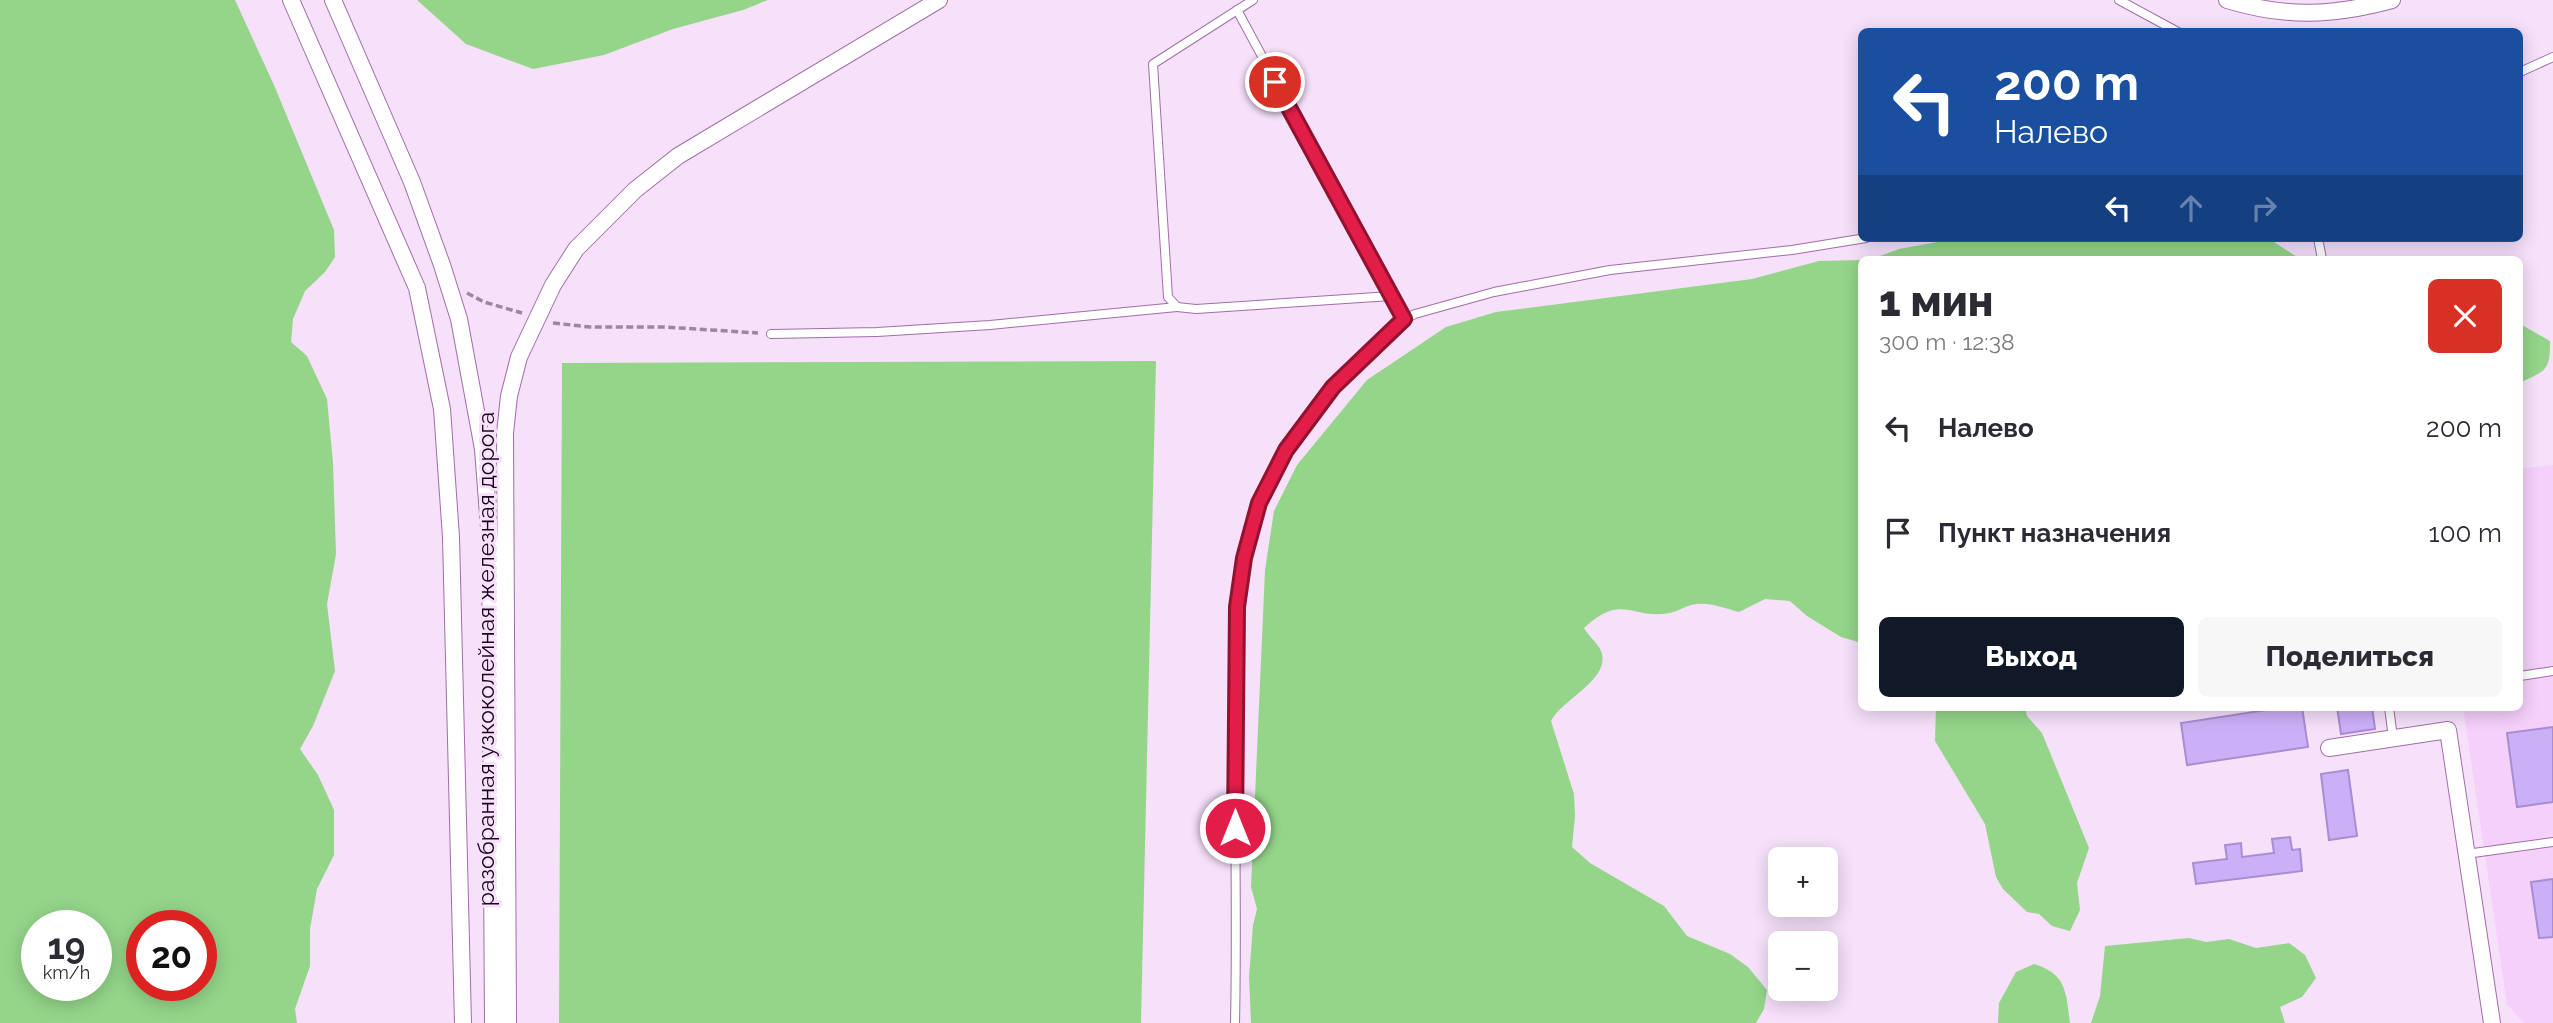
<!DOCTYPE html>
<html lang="ru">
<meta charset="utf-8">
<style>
:root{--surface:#fff;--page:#f7f7f7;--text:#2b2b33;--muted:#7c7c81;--accent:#111827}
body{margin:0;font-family:Raleway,sans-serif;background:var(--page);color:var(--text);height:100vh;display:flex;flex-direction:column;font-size:26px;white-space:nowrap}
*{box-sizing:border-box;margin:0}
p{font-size:23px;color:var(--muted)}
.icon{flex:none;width:38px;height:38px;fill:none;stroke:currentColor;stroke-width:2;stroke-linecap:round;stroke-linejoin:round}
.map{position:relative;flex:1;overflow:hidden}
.side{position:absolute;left:1858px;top:256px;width:665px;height:455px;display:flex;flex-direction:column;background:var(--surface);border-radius:10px;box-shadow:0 4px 18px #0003}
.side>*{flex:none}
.banner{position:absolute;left:1858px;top:28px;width:665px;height:214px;border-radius:10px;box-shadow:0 4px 18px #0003;background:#1a4fa0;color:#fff;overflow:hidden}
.fabs{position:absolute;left:1768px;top:847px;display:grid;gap:14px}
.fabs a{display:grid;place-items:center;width:70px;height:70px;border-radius:10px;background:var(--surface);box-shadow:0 4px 18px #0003;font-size:35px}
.speed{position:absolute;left:21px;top:910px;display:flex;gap:14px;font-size:35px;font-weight:700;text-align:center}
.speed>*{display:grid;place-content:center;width:91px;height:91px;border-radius:50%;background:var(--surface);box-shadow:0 4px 18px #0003;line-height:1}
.speed small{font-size:18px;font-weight:400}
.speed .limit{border:10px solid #d22;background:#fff;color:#111}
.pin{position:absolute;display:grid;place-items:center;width:60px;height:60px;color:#fff;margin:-30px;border:4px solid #fff;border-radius:50%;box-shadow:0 2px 7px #0007}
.me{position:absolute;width:77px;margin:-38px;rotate:0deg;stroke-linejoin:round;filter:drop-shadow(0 0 5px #0008)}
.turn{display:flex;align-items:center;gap:24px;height:147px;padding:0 21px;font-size:32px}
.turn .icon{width:91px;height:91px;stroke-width:2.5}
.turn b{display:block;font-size:49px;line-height:60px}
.lanes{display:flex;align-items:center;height:66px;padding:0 21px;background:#0003;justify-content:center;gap:35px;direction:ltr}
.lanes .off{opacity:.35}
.round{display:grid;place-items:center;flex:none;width:74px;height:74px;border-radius:10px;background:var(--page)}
.overview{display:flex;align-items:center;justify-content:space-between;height:119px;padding:0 21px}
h1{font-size:42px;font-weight:800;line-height:52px}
.button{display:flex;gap:14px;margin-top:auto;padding:14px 21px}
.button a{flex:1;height:80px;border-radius:10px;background:var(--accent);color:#fff;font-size:28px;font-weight:800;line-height:80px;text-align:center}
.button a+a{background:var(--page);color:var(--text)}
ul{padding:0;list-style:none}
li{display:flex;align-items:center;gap:21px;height:105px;padding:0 21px}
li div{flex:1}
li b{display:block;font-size:26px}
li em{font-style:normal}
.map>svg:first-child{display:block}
</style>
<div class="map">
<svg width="2553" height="1023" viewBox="0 0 2553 1023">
<rect width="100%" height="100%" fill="#f6e0fa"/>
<polygon fill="#f4d0fa" points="2553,465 2553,1023 2524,1023 2507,1004 2463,707 2520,707 2520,469"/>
<g fill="#94d58a" fill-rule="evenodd">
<path d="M0 0H235L274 85 334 230 335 257 325 272 305 291 293 319 291 342 307 356 327 399 333 463 336 554 327 604 335 671 313 726 300 749 318 775 334 810V855L317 889 310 929V966L295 1009 297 1023H0ZM37 926H96V985H37ZM142 926H201V985H142Z"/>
<polygon points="417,0 768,0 743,10 673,29 604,55 533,69 466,44"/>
<polygon points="1959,238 2268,238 2300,259 1872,259 1899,249"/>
<path d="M1862 260V643L1841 637 1807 616 1790 601 1765 599 1739 612C1723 608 1708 601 1691 605 1684 607 1678 611 1670 613 1631 620 1623 592 1584 628 1588 636 1598 643 1601 651 1612 679 1562 699 1551 721L1574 794 1575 816 1572 847 1590 863 1664 906 1687 936 1730 954 1748 967 1767 990 1764 1009 1756 1023H1251L1249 977 1253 925 1257 909 1251 887 1265 570 1274 511 1297 465 1367 380 1446 327 1496 312 1752 279 1819 261Z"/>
<path d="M2520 324 2550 341C2550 372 2546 370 2520 383Z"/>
<polygon points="1156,361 1141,1023 559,1023 562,363"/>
<polygon points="1936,707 2025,707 2027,716 2042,733 2089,848 2077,883 2080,910 2070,931 2052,926 2039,914 2027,912 2003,889 1996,877 1985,824 1935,741"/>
<polygon points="2189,938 2206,942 2229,939 2256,948 2289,943 2305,955 2316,978 2302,997 2280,1007 2285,1023 2091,1023 2100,996 2105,946"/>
<path d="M2034 964C2067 974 2066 993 2070 1023H1998L1999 1003 2016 972Z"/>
</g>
<g fill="#cbb0f8" stroke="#a78dd2" stroke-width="2">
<polygon points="2286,707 2302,707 2308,747 2187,765 2181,723"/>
<polygon points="2337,707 2372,707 2375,729 2341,734"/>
<polygon points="2553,727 2553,802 2517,807 2507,733"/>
<polygon points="2348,770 2357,836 2329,840 2321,774"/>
<polygon points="2290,837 2292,850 2300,849 2302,871 2196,884 2193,863 2227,859 2225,845 2241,843 2242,857 2274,853 2272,839"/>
<polygon points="2553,879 2553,937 2539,938 2531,882"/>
</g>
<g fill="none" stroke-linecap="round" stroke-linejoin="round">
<defs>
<g id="lane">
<polyline points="1253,0 1153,64 1168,297 1177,307 1196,309 1391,296"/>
<polyline points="2119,0 2178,32"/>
<polyline points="1237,10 1404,319"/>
<polyline points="2520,72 2553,57"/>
<polyline points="2318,238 2322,259"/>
<polyline points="771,334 877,332 990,325 1177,307"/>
<polyline points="2520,676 2553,671"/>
<polyline points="2389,707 2393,738"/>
<polyline points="2466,854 2553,842"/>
<path d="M1235 1023C1237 933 1235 842 1235 752 1235 670 1230 582 1258 504 1275 459 1317 402 1351 369 1371 349 1390 325 1415 314L1494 292 1610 270 1792 250 1866 238"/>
</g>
<g id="street">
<polyline points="291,0 417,288 442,409 451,537 463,1023"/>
<polyline points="333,0 412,182 442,265 459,319 483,449 490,541 493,1023"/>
<path d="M2227 0C2286 18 2333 16 2392 0"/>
<polyline points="2329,748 2448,730 2492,1023"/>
<polyline points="508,1023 505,433 509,396 519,357 553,285 576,249 635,190 678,156 939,0"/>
</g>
</defs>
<use href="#lane" stroke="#a06ea9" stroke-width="10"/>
<use href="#street" stroke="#a06ea9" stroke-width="18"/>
<g stroke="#9b879f" stroke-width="3.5" stroke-dasharray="7 3.5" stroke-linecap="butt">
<polyline points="467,293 484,302 522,313"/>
<polyline points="553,323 590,327 665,327 758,333"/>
</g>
<use href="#lane" stroke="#fff" stroke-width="8"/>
<use href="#street" stroke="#fff" stroke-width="16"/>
</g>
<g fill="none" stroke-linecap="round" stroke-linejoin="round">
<defs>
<polyline id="route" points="1235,828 1237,607 1244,558 1259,503 1286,450 1333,387 1404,319 1275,82"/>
</defs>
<use href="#route" stroke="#92132f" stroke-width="18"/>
<use href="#route" stroke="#e11d48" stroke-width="12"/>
</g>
<g text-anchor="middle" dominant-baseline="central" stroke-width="6" stroke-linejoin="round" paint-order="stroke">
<g font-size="23" fill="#16051a" stroke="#f6e0fa">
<text transform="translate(485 659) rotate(-90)">разобранная узкоколейная железная дорога</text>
</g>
</g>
</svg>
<div class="fabs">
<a>+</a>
<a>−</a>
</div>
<div class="speed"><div>19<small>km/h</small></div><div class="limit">20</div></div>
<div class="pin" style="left:1275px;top:82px;background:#d93025"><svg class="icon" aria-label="arrive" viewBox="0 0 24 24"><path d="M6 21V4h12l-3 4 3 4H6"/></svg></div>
<svg class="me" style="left:1235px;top:828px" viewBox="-20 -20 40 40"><circle r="17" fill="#e11d48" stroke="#fff" stroke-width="3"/><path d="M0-11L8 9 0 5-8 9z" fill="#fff"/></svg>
<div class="banner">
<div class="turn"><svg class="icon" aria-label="left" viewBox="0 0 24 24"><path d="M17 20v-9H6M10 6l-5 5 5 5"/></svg><div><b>200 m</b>Налево</div></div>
<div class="lanes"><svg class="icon" aria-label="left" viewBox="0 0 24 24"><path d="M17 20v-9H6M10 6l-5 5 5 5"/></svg><svg class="icon off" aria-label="ahead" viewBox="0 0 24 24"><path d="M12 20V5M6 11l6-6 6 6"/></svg><svg class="icon off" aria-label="right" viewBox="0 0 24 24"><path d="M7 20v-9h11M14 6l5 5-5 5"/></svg></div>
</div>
<section class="side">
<div class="overview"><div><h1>1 мин</h1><p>300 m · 12:38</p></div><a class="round" style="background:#d93025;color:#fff"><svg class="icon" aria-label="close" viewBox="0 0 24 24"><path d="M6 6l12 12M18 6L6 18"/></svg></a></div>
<ul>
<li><svg class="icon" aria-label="left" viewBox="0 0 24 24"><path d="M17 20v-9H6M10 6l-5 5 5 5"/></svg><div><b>Налево</b></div><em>200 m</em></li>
<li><svg class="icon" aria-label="arrive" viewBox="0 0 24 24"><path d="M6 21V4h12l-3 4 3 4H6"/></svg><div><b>Пункт назначения</b></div><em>100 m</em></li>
</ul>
<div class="button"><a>Выход</a><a>Поделиться</a></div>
</section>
</div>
